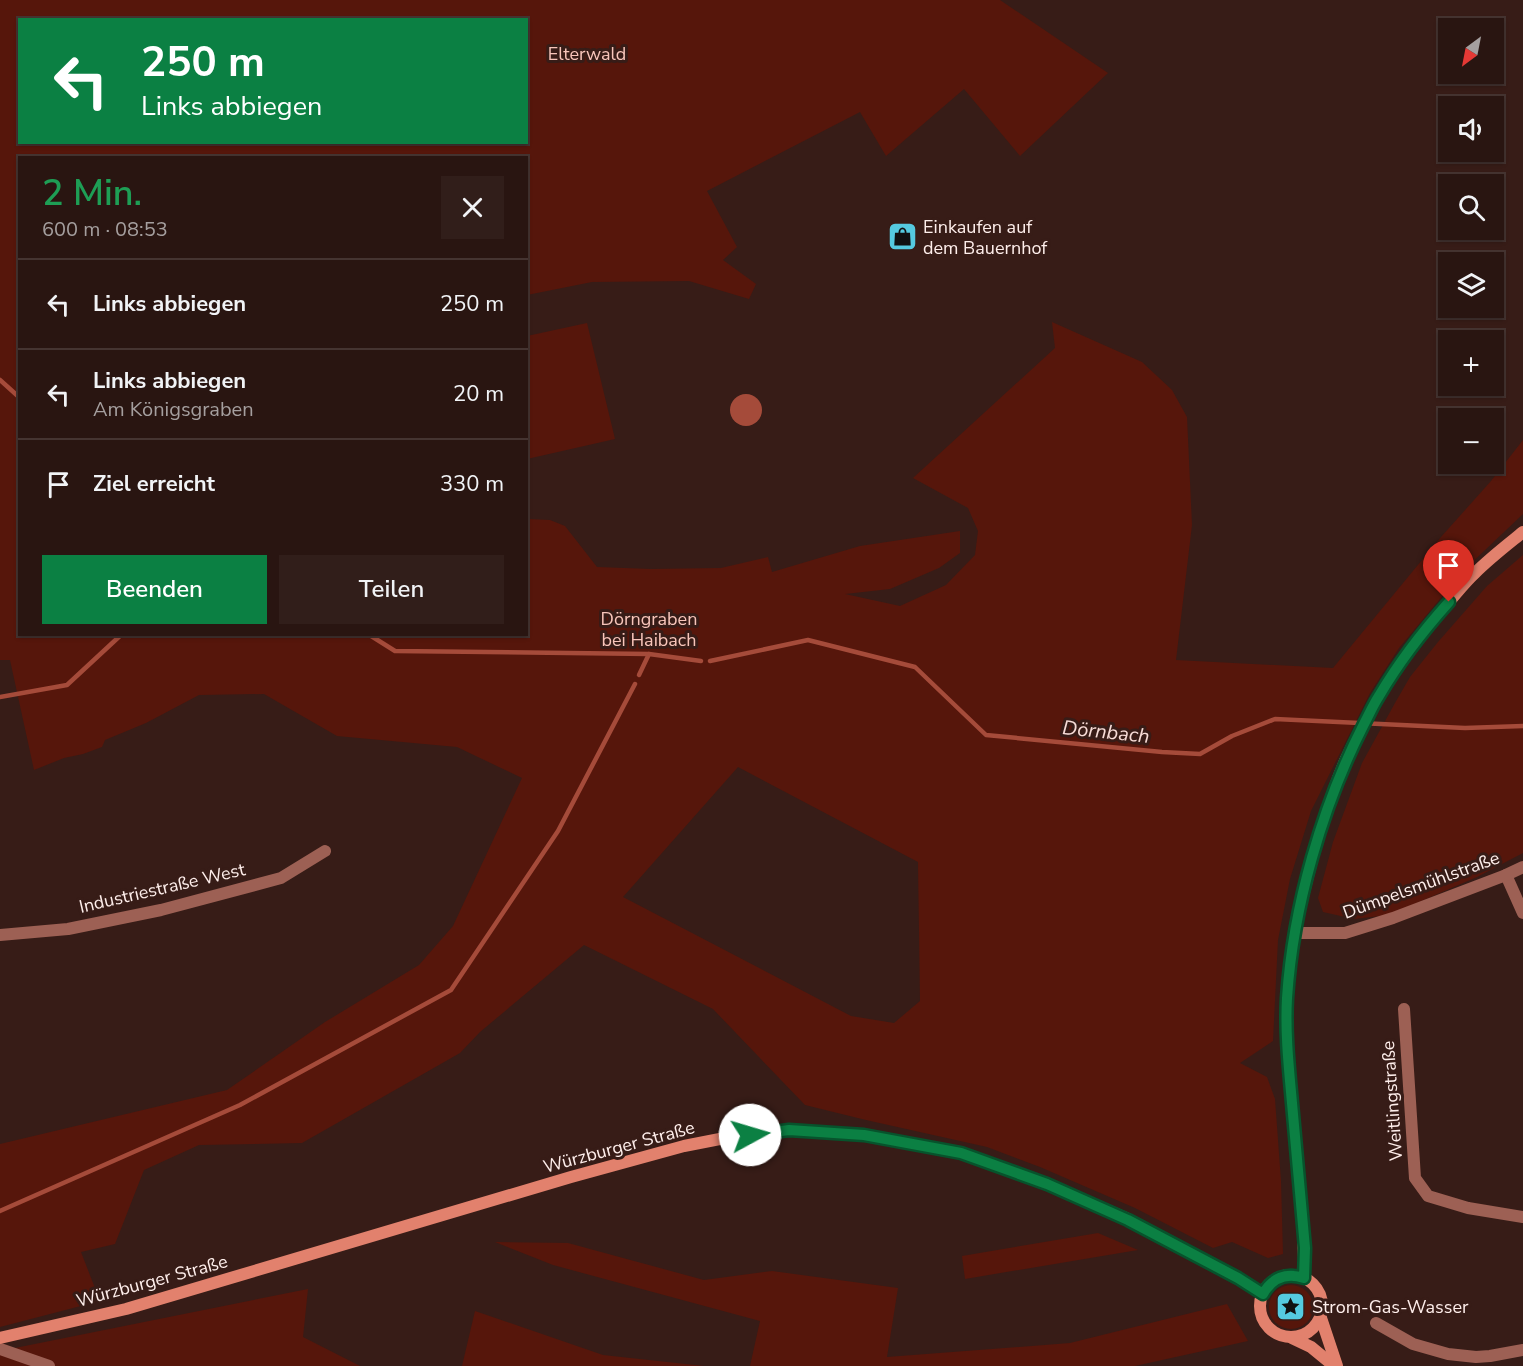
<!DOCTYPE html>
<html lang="de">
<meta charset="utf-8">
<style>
:root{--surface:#291511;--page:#311e1a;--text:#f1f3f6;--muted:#a59f9f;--line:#453431;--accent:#0b8043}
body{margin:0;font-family:"Nunito Sans",sans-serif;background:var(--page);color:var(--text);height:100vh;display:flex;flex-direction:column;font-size:22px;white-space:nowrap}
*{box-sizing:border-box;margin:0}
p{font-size:20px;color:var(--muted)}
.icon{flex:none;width:33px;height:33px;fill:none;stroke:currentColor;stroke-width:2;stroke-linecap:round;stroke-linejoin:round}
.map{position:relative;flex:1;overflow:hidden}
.drawer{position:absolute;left:18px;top:156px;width:510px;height:480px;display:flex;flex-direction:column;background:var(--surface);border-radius:0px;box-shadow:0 2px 4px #0004,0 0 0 2px var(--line)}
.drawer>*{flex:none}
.banner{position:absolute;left:18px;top:18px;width:510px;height:126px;border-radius:0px;box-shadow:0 2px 4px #0004,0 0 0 2px var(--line);background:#0b8043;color:#fff;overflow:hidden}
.needle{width:39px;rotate:212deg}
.tools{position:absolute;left:1438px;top:18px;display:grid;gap:12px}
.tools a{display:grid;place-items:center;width:66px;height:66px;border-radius:0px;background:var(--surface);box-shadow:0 2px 4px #0004,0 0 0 2px var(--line);font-size:30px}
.pin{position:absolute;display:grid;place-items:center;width:51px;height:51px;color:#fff;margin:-62px -26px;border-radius:50% 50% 50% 0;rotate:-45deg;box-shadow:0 0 6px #0007}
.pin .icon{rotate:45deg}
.me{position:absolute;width:66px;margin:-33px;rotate:84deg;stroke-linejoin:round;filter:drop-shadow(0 0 4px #0008)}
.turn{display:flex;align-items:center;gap:21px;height:126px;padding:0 24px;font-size:27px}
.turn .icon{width:78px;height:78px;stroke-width:2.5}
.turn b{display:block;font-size:42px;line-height:51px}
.round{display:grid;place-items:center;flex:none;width:63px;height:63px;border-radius:0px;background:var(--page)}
.headline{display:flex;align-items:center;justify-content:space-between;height:102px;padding:0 24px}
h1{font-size:36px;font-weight:600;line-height:45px;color:#1e9e55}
.primary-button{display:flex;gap:12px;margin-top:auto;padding:12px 24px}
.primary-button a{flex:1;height:69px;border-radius:0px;background:var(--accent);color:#fff;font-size:24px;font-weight:600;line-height:69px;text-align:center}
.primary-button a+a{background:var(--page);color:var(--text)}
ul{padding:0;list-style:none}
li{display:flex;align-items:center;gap:18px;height:90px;padding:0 24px;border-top:2px solid var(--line)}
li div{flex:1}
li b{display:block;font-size:22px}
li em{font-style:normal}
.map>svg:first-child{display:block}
</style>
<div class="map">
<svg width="1523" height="1366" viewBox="0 0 1523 1366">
<rect width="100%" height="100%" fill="#371c17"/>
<g fill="#56160b" fill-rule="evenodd">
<path d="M0 0H1000L1108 73 1020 156 964 89 886 156 860 112 707 191 737 247 723 260 756 284 749 299 689 281 592 282 527 295 526 158H20V634H526L527 519 550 520 565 526 597 567 651 569 721 568 768 557 772 572 860 546 960 531V553L939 568 890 589 845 594 900 606 946 585 975 555 978 531 968 508 913 478 1055 348 1052 322 1142 362 1172 390 1187 417 1192 525 1176 660 1333 668 1441 537 1491 481 1523 440V514L1464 570 1399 648 1370 693 1311 811 1290 879 1278 940 1273 1041 1240 1063 1267 1077 1275 1099 1281 1181 1283 1254 1268 1258 1232 1242 1213 1248 1135 1208 1040 1167 987 1147 866 1120 805 1105 713 1009 584 945 480 1032 460 1053 302 1143 199 1145 144 1170 115 1244 81 1252 100 1301 0 1327V1144L227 1090 325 1022 419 965 453 926 522 778 457 747 337 736 264 694 199 695 146 723 105 740 102 747 83 754 64 758 34 770 10 660H0ZM20 20H526V142H20ZM738 767 918 862 920 1001 894 1023 851 1016 623 897Z"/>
<polygon points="587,323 615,439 527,459 527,336"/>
<polygon points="1523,555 1523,853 1477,877 1389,915 1354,919 1323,912 1318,898 1333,842 1362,763 1395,703 1410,677 1438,642 1487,586"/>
<polygon points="1098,1233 1138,1250 965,1279 962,1256"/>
<polygon points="495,1242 568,1243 704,1280 772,1271 898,1288 887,1357 1070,1343 1227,1304 1248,1341 1135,1366 750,1366 760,1321 553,1265"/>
<circle cx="1291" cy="1307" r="22"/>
<polygon points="308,1289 303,1337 360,1366 0,1366 0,1351"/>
<polygon points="475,1311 603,1355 704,1366 462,1366"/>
</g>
<circle fill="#a54b3a" cx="746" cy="410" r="16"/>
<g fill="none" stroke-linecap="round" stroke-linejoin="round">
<g stroke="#a54b3a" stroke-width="4.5">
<polyline points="0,380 20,398"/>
<polyline points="368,634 395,651 649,654 701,661"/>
<polyline points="710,661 808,640 915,667 986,735 1162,752 1200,754 1232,736 1275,719 1465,728 1523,726"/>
<polyline points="639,675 649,654"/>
<polyline points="0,697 67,685 122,634"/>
<polyline points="0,1211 240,1105 451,990 558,831 635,684"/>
</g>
<g stroke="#9d6054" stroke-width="12">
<polyline points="1506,875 1523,913"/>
<polyline points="1295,933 1345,933 1393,918 1506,875 1523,867"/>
<polyline points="0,935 68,929 161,910 281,878 325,851"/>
<polyline points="1404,1009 1415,1178 1428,1196 1468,1208 1523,1217"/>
<polyline points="1376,1323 1413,1344 1448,1354 1476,1357 1490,1356 1523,1350"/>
<polyline points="0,1349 49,1366"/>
</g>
<g stroke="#e2816d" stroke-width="12">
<circle cx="1291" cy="1306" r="31"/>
<path d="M1304 1278C1305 1185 1285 1094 1287 1001 1288 961 1297 919 1307 880 1317 839 1329 798 1346 759 1372 702 1406 650 1447 604 1456 594 1465 582 1475 573 1490 558 1507 545 1523 532"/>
<polyline points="1321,1318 1337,1366"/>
<polyline points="0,1338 126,1309 571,1177 684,1146 730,1137 789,1130 864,1135 961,1153 1047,1184 1128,1219 1238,1278 1263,1294"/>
<polyline points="1292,1338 1311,1347 1334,1366"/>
</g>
</g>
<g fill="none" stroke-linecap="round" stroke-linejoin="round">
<defs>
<path id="route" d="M750 1135 789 1130 864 1135 961 1153 1047 1184 1128 1220 1238 1278 1263 1294C1272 1278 1286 1272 1304 1278L1305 1248C1301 1200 1296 1151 1292 1103 1289 1069 1285 1033 1287 998 1293 907 1322 806 1364 724 1369 715 1373 705 1379 696 1399 662 1423 631 1449 602"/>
</defs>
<use href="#route" stroke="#07532c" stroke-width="15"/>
<use href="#route" stroke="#0b8043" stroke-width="10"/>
</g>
<defs>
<symbol id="shop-square" viewBox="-11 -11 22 22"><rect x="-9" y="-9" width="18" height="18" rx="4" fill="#55cae0" stroke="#371c17"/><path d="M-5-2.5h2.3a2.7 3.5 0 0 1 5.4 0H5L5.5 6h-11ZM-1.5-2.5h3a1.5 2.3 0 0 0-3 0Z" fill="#111"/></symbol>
<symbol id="sight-square" viewBox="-11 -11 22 22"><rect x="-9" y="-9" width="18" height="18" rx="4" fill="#55cae0" stroke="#371c17"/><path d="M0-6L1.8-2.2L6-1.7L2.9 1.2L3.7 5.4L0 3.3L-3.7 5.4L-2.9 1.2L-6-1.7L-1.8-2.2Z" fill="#111"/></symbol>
</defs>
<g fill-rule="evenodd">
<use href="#shop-square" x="886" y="220" width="33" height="33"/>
<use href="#sight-square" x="1274" y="1290" width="33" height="33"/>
</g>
<g text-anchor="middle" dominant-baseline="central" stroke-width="6" stroke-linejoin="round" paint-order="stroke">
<g font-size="18" fill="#f8c5ba" stroke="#371c17">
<text x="587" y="54">Elterwald</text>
<text x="649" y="619">Dörngraben<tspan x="649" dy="21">bei Haibach</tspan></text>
</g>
<g font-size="18" fill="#feeeeb" stroke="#371c17" text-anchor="start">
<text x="923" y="227">Einkaufen auf<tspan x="923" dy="21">dem Bauernhof</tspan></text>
<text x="1312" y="1307">Strom-Gas-Wasser</text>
</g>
<g font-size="18" fill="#feeeeb" stroke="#371c17">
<text transform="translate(1421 885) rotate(-20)">Dümpelsmühlstraße</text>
<text transform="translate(162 888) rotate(-13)">Industriestraße West</text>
<text transform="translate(1392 1101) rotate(-94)">Weitlingstraße</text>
<text transform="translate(619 1147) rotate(-15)">Würzburger Straße</text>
<text transform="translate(152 1281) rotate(-15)">Würzburger Straße</text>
</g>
<g font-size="20" font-style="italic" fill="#f7dcd7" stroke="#371c17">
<text transform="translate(1106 732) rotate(6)">Dörnbach</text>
</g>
</g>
</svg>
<div class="tools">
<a><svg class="needle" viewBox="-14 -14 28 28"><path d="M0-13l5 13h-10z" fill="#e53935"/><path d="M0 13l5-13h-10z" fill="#a59f9f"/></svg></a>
<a><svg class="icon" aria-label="sound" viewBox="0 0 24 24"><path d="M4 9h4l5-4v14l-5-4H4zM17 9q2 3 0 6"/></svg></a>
<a><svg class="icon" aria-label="search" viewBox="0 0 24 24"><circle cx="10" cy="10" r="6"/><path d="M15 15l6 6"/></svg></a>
<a><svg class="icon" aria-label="layers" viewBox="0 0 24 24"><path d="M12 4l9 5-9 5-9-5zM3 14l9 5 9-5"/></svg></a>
<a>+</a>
<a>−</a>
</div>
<div class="pin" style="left:1449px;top:602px;background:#d93025"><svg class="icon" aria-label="arrive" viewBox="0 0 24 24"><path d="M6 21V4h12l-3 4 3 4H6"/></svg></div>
<svg class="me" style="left:750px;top:1135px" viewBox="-20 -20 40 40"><circle r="19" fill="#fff"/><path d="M0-13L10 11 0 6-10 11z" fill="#0b8043"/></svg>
<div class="banner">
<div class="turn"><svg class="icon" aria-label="left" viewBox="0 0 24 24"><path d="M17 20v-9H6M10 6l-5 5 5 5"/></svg><div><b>250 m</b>Links abbiegen</div></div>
</div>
<section class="drawer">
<div class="headline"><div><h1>2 Min.</h1><p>600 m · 08:53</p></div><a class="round"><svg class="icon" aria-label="close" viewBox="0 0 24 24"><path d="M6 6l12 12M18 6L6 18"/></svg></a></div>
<ul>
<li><svg class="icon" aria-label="left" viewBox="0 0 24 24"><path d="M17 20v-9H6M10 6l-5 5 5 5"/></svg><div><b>Links abbiegen</b></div><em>250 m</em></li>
<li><svg class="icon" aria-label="left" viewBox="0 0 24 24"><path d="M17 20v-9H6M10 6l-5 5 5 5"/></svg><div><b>Links abbiegen</b><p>Am Königsgraben</p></div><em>20 m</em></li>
<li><svg class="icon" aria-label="arrive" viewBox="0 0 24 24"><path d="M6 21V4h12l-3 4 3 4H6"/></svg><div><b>Ziel erreicht</b></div><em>330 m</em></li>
</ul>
<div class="primary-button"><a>Beenden</a><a>Teilen</a></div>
</section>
</div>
